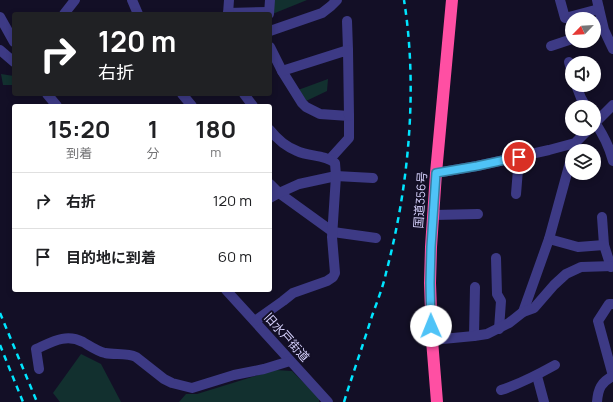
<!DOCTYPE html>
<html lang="ja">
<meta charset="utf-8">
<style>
:root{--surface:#fff;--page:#f2f2f2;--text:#202124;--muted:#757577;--line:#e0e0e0}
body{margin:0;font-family:Manrope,"Noto Sans JP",sans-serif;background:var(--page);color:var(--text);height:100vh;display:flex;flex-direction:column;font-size:15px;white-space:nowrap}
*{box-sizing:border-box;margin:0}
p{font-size:13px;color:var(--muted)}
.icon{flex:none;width:22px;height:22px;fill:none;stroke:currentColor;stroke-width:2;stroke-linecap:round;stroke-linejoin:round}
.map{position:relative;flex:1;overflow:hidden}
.sheet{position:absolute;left:12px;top:104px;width:260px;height:188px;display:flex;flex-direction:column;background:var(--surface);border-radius:4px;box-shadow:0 2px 6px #0003}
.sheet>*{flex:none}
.banner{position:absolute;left:12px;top:12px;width:260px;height:84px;border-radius:4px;box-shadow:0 2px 6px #0003;background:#202124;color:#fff;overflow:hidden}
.needle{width:26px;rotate:245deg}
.tools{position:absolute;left:565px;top:12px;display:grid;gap:8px}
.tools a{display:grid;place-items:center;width:36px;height:36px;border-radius:50%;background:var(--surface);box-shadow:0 2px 6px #0003;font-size:20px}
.pin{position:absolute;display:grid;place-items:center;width:34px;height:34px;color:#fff;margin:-17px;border:2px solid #fff;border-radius:50%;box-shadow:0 1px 4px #0007}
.me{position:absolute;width:44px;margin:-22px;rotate:359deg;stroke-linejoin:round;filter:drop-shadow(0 0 3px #0008)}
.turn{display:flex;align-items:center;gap:14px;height:84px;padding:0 20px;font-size:18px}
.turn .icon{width:52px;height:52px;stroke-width:2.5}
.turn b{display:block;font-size:28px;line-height:34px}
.eta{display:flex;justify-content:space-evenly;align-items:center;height:68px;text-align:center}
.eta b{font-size:24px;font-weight:700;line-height:28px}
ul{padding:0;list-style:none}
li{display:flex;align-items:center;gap:12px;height:56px;padding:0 20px;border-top:1px solid var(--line)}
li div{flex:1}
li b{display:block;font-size:15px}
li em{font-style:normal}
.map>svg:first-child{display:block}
</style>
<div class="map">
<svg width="613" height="402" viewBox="0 0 613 402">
<rect width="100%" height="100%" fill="#130f26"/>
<g fill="#12302f">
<polygon points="273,0 307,0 270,15"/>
<polygon points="1,74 14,76 14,85 3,85"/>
<polygon points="328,79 327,91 306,101 298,90"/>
<polygon points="81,354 101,364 121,402 60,402 53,393"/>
<polygon points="275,370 292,371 319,398 319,402 179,402 186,394 197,394"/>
</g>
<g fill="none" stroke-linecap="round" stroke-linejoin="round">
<g stroke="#3d3a85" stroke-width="10">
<polyline points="132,0 138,14"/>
<polyline points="560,0 565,18 599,9"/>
<polyline points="597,0 604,30 613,49"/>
<polyline points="228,13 269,12"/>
<polyline points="64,14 75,0"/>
<polyline points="228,14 229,0"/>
<polyline points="269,14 270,0"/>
<polyline points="0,17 14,42"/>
<polyline points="347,21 348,50"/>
<polyline points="270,31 322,13 331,6 337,0"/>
<polyline points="551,46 572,39"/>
<polyline points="270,47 282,71 302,103 306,107 320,114 349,116 349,138 330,159"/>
<polyline points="0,50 14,62"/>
<polyline points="569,62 572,73"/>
<polyline points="282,71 348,50 349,116"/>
<polyline points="576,85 581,98 586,107"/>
<polyline points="47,94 57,106"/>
<polyline points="182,94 192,106"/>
<polyline points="244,94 253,106"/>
<path d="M594 121C603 134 609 146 613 161"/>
<polyline points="594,124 613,105"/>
<polyline points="436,173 477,166 549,150 575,143 589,129"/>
<polyline points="270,184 279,193 333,232 376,238"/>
<polyline points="516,194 519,157"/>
<polyline points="270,198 279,193 299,184 336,176 373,178"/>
<polyline points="434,215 478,214"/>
<polyline points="602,217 604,245 611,267"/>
<polyline points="549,239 578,247 604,245"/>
<polyline points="496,258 497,294 501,301 499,329"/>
<polyline points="226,290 328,402"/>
<polyline points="523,312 549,239 572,155"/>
<path d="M255 321 283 301 293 293 327 281 333 277 335 273 332 237 336 176 335 163C324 154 309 157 297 151 287 147 277 139 270 130"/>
<polyline points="474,336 475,287"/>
<polyline points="432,340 474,336 487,334 509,323 523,312 534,308 554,285 566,274 581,267 613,266"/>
<path d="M39 369 36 349C52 342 66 333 83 342 90 346 97 351 105 353 115 355 127 353 136 357L164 379 172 383 192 388 234 375 264 369 290 361"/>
<polyline points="537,376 544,402"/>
<polyline points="613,376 598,321 609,304 613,304"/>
<path d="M501 390C520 384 537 375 555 365"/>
<path d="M597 402C598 389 601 382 613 376"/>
</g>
<polyline stroke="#ff4fa3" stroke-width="12" points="437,402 432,340 430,283 431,247 436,173 452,0"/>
<g stroke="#00e5ff" stroke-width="2.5" stroke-dasharray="6 5" stroke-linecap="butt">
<polyline points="0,313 37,402"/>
<polyline points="0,345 23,402"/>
<path d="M344 402C353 373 363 345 372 316 377 302 383 287 386 273 409 186 418 88 404 0"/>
</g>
</g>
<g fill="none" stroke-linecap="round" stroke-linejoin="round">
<defs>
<polyline id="route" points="431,326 430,283 431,247 436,173 477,166 519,157"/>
</defs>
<use href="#route" stroke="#337fa1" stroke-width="10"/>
<use href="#route" stroke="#4fc3f7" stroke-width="7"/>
</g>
<g text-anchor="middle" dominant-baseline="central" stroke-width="4" stroke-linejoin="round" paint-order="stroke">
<g font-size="12" fill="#d9d4ff" stroke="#130f26">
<text transform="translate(420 200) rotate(-86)">国道356号</text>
<text transform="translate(287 337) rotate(48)">旧水戸街道</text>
</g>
</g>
</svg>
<div class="tools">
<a><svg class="needle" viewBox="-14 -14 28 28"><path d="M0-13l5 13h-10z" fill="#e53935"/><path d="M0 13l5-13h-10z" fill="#757577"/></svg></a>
<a><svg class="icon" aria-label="sound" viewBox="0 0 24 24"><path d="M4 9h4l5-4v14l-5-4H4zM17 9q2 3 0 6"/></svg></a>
<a><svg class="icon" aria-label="search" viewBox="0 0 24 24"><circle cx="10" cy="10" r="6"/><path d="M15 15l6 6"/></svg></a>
<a><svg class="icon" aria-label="layers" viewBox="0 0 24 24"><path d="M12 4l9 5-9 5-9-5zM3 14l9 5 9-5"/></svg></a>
</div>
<div class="pin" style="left:519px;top:157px;background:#d93025"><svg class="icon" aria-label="arrive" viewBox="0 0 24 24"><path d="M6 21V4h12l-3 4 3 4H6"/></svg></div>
<svg class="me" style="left:431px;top:326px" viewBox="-20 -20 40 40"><circle r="19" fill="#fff"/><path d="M0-13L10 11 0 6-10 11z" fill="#4fc3f7"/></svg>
<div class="banner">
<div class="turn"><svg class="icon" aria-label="right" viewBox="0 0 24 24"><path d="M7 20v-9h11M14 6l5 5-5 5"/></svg><div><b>120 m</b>右折</div></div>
</div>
<section class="sheet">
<div class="eta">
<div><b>15:20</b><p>到着</p></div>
<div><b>1</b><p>分</p></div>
<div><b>180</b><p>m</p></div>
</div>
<ul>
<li><svg class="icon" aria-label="right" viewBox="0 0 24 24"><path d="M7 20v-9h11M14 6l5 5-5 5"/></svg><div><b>右折</b></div><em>120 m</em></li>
<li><svg class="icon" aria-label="arrive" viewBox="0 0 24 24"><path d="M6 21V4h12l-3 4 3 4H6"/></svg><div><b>目的地に到着</b></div><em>60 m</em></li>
</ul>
</section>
</div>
